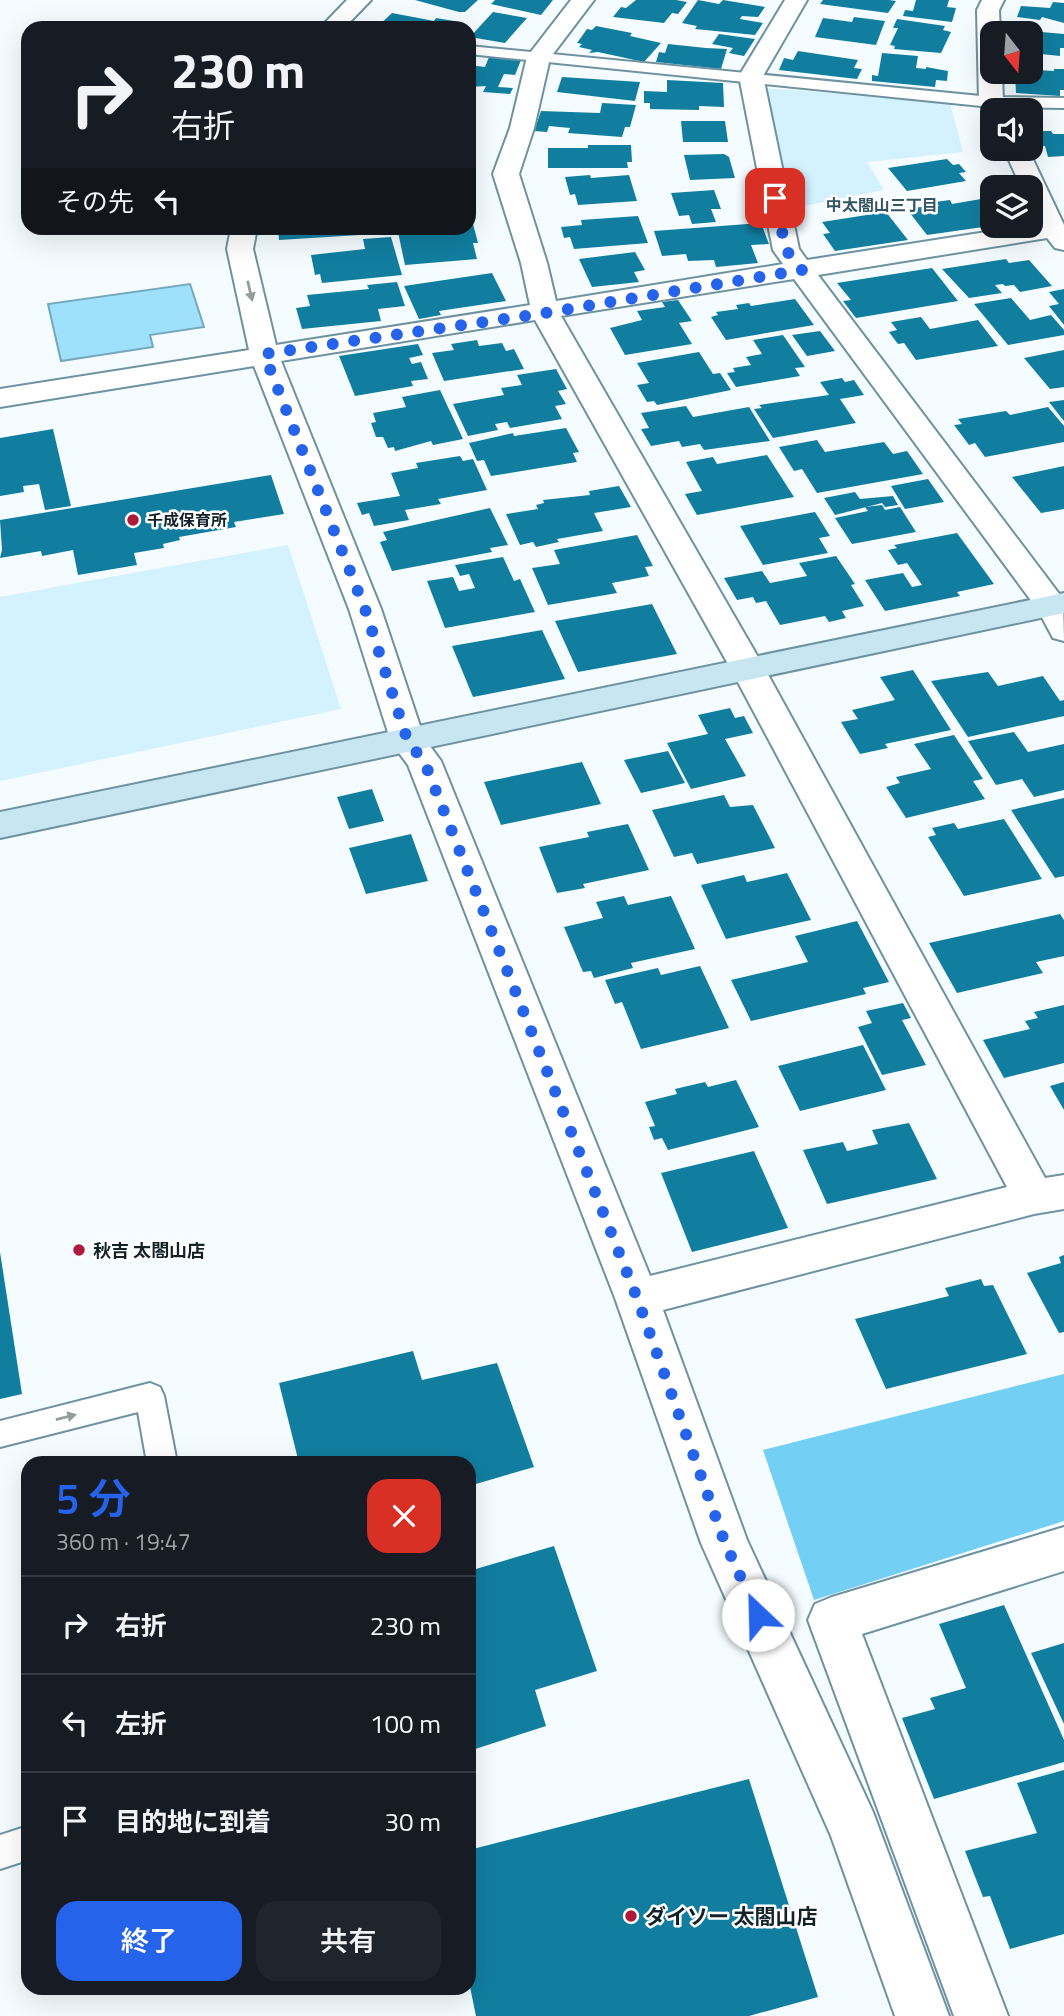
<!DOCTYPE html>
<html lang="ja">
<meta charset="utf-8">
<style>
:root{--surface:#171b24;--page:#20242c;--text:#f1f3f6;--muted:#9ea1a6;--line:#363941;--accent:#2563eb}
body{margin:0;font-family:"Titillium Web","Noto Sans JP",sans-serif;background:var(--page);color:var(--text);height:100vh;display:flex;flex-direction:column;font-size:26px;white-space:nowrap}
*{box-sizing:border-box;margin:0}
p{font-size:23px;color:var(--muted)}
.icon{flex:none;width:38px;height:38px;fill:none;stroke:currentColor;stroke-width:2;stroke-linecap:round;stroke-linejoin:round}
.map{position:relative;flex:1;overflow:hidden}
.side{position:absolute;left:21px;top:1456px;width:455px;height:539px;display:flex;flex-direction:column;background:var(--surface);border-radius:21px;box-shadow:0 7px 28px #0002}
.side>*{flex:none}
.banner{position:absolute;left:21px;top:21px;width:455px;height:214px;border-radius:21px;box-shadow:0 7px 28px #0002;background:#171b24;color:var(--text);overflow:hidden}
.needle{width:46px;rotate:163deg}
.fabs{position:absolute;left:980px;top:21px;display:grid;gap:14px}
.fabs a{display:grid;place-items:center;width:63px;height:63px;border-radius:14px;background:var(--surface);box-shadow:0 7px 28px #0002;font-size:35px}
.pin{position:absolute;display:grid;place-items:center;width:60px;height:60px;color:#fff;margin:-30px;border-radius:14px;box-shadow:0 4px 10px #0006}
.me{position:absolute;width:77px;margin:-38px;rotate:336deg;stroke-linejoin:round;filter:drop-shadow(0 0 5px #0008)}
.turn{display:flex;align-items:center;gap:24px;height:147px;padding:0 35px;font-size:32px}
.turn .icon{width:91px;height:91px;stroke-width:2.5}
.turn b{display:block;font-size:49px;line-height:60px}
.then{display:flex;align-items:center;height:66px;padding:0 35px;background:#0003;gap:14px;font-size:26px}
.round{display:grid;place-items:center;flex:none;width:74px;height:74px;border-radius:21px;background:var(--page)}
.head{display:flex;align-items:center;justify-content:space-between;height:119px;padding:0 35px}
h1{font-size:42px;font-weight:600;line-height:52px;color:var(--accent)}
.cta{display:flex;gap:14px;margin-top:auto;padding:14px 35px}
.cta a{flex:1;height:80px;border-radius:21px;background:var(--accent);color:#fff;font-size:28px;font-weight:600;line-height:80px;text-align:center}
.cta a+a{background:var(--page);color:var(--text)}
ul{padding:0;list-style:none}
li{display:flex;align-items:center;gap:21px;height:98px;padding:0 35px;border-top:2px solid var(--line)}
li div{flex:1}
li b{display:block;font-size:26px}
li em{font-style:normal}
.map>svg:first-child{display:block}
</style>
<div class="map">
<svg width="1064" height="2016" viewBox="0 0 1064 2016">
<rect width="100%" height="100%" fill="#f4fcff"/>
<g fill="#d3f1fe">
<polygon points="766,88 950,103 963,152 867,162 884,190 793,208"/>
<polygon points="288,545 341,709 0,781 0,597"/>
</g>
<polygon fill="#73cff3" points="1064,1374 1064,1521 814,1600 763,1450"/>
<polygon fill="#9fe1fc" stroke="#75a8bc" stroke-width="2" points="190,284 204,327 150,335 153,347 61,361 48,304"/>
<g fill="#117ea0">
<polygon points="415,0 478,0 465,12 459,12"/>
<polygon points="495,0 553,0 541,15 491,4"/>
<polygon points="636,0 676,0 687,2 678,14 672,13 664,23 613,17 621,7 626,8"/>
<polygon points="698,0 719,4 723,0 765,7 758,17 742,16 740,19 763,23 755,35 695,29 697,26 682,23"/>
<polygon points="823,0 889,0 896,1 888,13 820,4"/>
<polygon points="916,0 949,0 947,7 956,8 952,22 903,16 905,10 913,11"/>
<polygon points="1053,2 1064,3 1064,23 1042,17 1040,20 1017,17 1021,6 1050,8"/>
<polygon points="493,12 527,18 505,43 470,37"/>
<polygon points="392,13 434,21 436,18 454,21 448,28 376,28"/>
<polygon points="854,17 885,21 876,45 815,37 823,18 852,22"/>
<polygon points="897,19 945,26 943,30 951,32 941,53 894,49 895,46 890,45 898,28 893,28"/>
<polygon points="596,26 632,33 630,36 661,43 644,62 598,52 589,53 592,50 579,47 582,44 577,43 587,29 592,30"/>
<polygon points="1019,30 1064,34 1064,48 1060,48 1060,56 1031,53 1031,33 1019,33"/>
<polygon points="719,34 755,39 744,56 729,53 733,48 712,44"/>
<polygon points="668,44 706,48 727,49 721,69 656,62 659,52 665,53"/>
<polygon points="798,51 858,60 854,68 862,69 857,79 779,70 784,58 793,60"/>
<polygon points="882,53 918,56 916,68 926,69 926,67 948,71 947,81 936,80 935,87 872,81 872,75 878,76"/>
<polygon points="489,57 521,60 515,75 504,74 498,87 513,88 510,94 483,92 486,86 469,87 469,65 485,67"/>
<polygon points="1054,69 1064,69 1064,90 1060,90 1060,96 1016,93 1015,73 1037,74 1037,70 1054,71"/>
<polygon points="562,77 640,82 635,101 557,92"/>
<polygon points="667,80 723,83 724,107 699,106 699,110 650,109 650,103 644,103 644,91 667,92"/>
<polygon points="602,103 636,105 630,127 625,127 622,137 568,133 570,128 549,126 547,132 534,131 541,111 600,113"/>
<polygon points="681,121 725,121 728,142 683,142"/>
<polygon points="1031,131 1051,131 1053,134 1064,134 1064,156 1048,157 1045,146 1036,147"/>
<polygon points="588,145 631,145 632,162 627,162 628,168 548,168 548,148 588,148"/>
<polygon points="724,154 729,157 735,178 690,180 684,155"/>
<polygon points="947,159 953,165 959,164 966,172 959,173 966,181 907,191 888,168"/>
<polygon points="590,175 591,178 629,175 637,201 578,205 575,194 570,195 565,177"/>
<polygon points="714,190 721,209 711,209 716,222 692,224 689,215 679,216 671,193"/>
<polygon points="987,198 992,205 992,226 1000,227 986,229 983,227 927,235 906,208 939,206 935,202 950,200 952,204"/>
<polygon points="886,212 908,240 835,251 823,234 830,233 822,222"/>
<polygon points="638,216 648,243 574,249 570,237 564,238 561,227 582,225 581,220"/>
<polygon points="469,220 472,220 478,243 473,243 477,259 405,265 398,232 420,230 419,228 469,228"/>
<polygon points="761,223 769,244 751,245 758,263 716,267 714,260 688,261 686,254 662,256 654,231"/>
<polygon points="278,228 391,228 392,233 279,240"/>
<polygon points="391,237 402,275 322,283 320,274 315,275 311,255 365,249 363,239"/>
<polygon points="635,252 645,270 634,272 639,282 592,287 579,259"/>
<polygon points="1006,259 1009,263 1029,260 1052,286 1020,292 1014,285 1005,286 1003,284 995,285 1002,293 969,298 942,269"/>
<polygon points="932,268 958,301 856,318 843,301 851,300 837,283"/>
<polygon points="492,273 506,301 439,311 441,315 419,319 404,286"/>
<polygon points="397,282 405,306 378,309 381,321 302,329 296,308 310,306 307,295 369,289 367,285"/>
<polygon points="1064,289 1064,325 1049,306 1059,304 1049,292"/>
<polygon points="1011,298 1030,320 1051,315 1064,330 1064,335 1008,345 974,304"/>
<polygon points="795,299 814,325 726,340 711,317 718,315 716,312 738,309 736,305 749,303 751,306"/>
<polygon points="678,300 692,321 679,323 692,344 625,355 610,328 642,320 637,311 665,307 662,302"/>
<polygon points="921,317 930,329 978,320 998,346 916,360 904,343 898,344 889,332 897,330 891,322"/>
<polygon points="820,331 835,351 807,356 792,335"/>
<polygon points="783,335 805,367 795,368 800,376 736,387 727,373 735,372 733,368 751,365 746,357 762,354 753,340"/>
<polygon points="477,340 479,346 502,343 506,351 514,349 524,369 444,381 432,353 454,350 451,344"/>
<polygon points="418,344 423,355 409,358 412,364 421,362 428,379 411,381 413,386 355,396 339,356"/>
<polygon points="1064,350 1064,387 1050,389 1024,358"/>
<polygon points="699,352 713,374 720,373 731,390 657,405 654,401 647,402 637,385 649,383 637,363"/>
<polygon points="556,369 567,389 558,391 566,404 555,406 562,419 510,428 507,422 495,424 498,430 468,436 453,404 504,395 501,388 522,385 517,375"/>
<polygon points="842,378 845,382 854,380 864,395 840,399 856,423 773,438 754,409 762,408 759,405 829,395 820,382"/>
<polygon points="440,390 463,439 433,445 431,441 395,451 394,447 388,448 383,437 376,437 371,423 376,422 373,413 406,407 402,397"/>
<polygon points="1064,400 1064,421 1049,402"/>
<polygon points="686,406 693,417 749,407 770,441 704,450 700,444 682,447 679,441 651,446 641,429 649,428 641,413"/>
<polygon points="1048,407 1064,426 1064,442 985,457 975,443 969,445 954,425 962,424 958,419 1006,411 1010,415"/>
<polygon points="566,428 579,452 573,453 577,462 491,476 484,460 477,461 469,443 513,433 514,436"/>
<polygon points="53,429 71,506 45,510 39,484 23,486 24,492 0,496 0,438"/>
<polygon points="817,440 825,452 884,442 893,454 907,451 923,474 817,493 802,469 794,471 779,447"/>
<polygon points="767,455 794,497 697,515 685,494 702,491 686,462 713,457 717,464"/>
<polygon points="460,456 463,461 473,459 487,490 438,499 441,504 405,510 409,520 374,526 369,513 362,515 357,503 400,496 391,473 418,468 416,463"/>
<polygon points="1064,466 1064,509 1041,513 1012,477"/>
<polygon points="271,475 284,514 234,522 236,527 179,537 180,540 163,544 164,548 134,553 137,565 78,575 73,550 42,556 41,551 0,558 2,550 0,520"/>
<polygon points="928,479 944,502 905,509 891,486"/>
<polygon points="619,486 631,507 594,513 603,531 557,539 559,542 536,547 533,542 520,545 506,514 538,509 536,505 544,503 543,500 590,495 589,491"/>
<polygon points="855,492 860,499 893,496 898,505 885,507 882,503 835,515 824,498"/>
<polygon points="882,505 885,510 900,507 916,532 852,544 835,518 868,511 865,507"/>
<polygon points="490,508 508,545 490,548 492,552 392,571 380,542 387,540 383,532"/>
<polygon points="815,512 830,536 819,538 828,553 763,565 740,526"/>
<polygon points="957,533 994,584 957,592 960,596 885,611 865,580 903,573 912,587 922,585 907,563 898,565 888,550 897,548 894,545"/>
<polygon points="637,535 653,566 645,567 649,576 612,583 617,593 548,605 532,568 560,564 554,550"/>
<polygon points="836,556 855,584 851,585 864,606 842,611 846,618 829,622 825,616 780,625 766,601 756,603 753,597 737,600 724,578 762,571 770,583 807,576 799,563"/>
<polygon points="503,557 514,581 520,579 535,612 445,628 427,581 453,577 459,591 475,588 469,574 460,576 455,565"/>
<polygon points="652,604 677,654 578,672 555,621"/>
<polygon points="542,630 565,679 473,697 452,646"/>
<polygon points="913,670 951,730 885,744 888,748 860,754 841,722 858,719 852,710 895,700 880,677"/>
<polygon points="988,672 998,686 1043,676 1060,701 1064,700 1064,716 968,737 931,681"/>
<polygon points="730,708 735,718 744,716 753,733 725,739 746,776 691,789 667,743 708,734 698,715"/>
<polygon points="1014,732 1028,752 1064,744 1064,790 1034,797 1022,779 996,785 968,741"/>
<polygon points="954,735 983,779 973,781 985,799 906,818 886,787 900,783 896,777 931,769 914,744"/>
<polygon points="668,751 685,783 641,793 624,760"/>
<polygon points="582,762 601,804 501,825 484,782"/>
<polygon points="372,789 384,821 349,829 337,797"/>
<polygon points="724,795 730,807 753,805 775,848 697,864 692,853 674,857 652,810"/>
<polygon points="1064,798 1064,876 1055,878 1011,810"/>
<polygon points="1004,819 1042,879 964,896 928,837 936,835 932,828 954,823 958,829"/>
<polygon points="628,824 649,870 583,884 585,888 557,893 539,847 589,837 587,832"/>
<polygon points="411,834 428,881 366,894 349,848"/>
<polygon points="787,873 811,920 726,939 701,885 744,875 747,882"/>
<polygon points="624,896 628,905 671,896 695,949 631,963 633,968 594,978 591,971 583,972 564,927 603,918 596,902"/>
<polygon points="1060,914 1064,920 1064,956 1036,962 1043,973 957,993 929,943"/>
<polygon points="857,921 889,982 863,988 866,994 751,1021 731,980 808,962 795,936"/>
<polygon points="700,966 729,1028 641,1049 622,1002 615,1004 605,980 658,968 661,975"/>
<polygon points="903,1003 911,1018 902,1020 926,1065 882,1075 858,1027 872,1023 866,1011"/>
<polygon points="1064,1005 1064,1063 1004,1078 983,1040 1030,1029 1025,1021 1038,1018 1034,1012"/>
<polygon points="863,1045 886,1090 800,1111 778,1066"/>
<polygon points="736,1080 759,1127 668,1150 662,1138 654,1140 649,1127 655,1126 645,1102 677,1094 675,1089 705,1082 708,1087"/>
<polygon points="1064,1082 1064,1110 1050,1086"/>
<polygon points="909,1123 937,1179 827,1204 803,1150 843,1142 847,1151 878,1144 872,1130"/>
<polygon points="754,1151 788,1228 692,1252 661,1173"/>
<polygon points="0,1252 22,1394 0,1399"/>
<polygon points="1064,1255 1064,1332 1059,1333 1027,1273 1061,1263 1059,1257"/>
<polygon points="981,1279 984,1286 993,1285 1027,1354 886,1389 855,1319 949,1296 945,1288"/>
<polygon points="413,1351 422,1380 497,1363 534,1467 469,1486 469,1463 299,1463 279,1383"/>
<polygon points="554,1546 597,1671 535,1690 546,1726 469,1751 469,1571"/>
<polygon points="1004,1605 1064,1740 1064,1762 934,1799 902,1718 935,1709 930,1698 966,1688 939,1624"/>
<polygon points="1064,1643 1064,1724 1031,1653"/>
<polygon points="1064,1770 1064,1934 1010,1949 990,1896 983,1897 965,1851 1037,1833 1017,1783"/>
<polygon points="749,1779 818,1997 749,2016 476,2016 469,1982 469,1850"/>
</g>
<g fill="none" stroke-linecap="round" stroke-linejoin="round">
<defs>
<g id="lane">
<polygon points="469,46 991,97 1064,98 1064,108 991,107 469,54"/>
<polygon points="150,1383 160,1387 164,1396 177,1463 147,1463 138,1412 0,1447 0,1421"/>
<polygon points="28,1826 28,1860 0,1869 0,1835"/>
</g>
<g id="street">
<polygon points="347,0 371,0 344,28 320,28"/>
<path d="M571 0H594L550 58 534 128 519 174 547 263 556 301 783 264 773 250 739 76 785 0H807L763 76 799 249 807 260 1038 224 1031 209V187H1021L1004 149H1028L1064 225V250L1055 248 1047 238 818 275 1063 599 1064 641 1053 638 1038 610 794 279 561 316 766 671 1045 1178 1064 1175V1209L1034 1214 663 1310 747 1540 873 1812 949 2016H895L831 1836 701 1543 615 1298 408 765 391 742 349 609 254 366 0 407V389L249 350 227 249 231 228H257L253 249 276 345 530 305 521 263 493 174 510 128 527 57ZM535 320 732 671 1007 1187 650 1276 441 761 424 738 381 609 281 361Z"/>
<polygon points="982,0 1004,0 999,10 1000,33 992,33 992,72 1002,72 1003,102 1008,110 992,110 992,116 987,115 979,102 977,10"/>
<polygon points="1064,1527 1064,1571 862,1634 1008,2016 954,2016 808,1620 815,1604 832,1597"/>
</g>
<polygon id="secondary" points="1064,593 1064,613 0,838 0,812"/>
</defs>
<use href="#lane" stroke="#6f92a0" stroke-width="4"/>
<use href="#street" stroke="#6f92a0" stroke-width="4"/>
<use href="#secondary" stroke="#6f92a0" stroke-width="4"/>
<use href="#lane" fill="#fff" fill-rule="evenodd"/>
<use href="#street" fill="#fff" fill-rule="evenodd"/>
<use href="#secondary" fill="#c7e6f1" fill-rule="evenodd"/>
</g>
<defs><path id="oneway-solid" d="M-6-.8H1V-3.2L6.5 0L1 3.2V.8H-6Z" transform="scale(1.75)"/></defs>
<g fill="#959c9e">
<use href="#oneway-solid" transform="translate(250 291) rotate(77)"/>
<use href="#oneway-solid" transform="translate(66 1417) rotate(-14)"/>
</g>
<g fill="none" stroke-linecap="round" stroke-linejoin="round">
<polyline stroke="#2563eb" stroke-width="12" stroke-dasharray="0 21.6" points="758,1615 725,1543 637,1298 424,761 408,742 365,609 264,354 545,313 802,270 786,250 775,198"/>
</g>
<g fill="#ae1a3c" stroke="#fff" stroke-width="2.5">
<circle cx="133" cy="520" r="7"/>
<circle cx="79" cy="1250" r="7"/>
<circle cx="631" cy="1916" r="7"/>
</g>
<g text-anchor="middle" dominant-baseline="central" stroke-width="5" stroke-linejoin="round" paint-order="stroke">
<g font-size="16" font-weight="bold" fill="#345562" stroke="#fff">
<text x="882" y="205">中太閤山三丁目</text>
</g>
<g font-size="16" font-weight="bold" fill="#142228" stroke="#fff" text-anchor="start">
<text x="147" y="520">千成保育所</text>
</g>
<g font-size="18" font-weight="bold" fill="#142228" stroke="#fff" text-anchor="start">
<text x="93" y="1250">秋吉 太閤山店</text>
</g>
<g font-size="21" font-weight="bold" fill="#142228" stroke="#fff" text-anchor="start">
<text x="645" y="1916">ダイソー 太閤山店</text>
</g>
</g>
</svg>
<div class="fabs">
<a><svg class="needle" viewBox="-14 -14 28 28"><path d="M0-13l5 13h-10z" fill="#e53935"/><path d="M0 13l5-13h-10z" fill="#9ea1a6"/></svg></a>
<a><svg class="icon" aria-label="sound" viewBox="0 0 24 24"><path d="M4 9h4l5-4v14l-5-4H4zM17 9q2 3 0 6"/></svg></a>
<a><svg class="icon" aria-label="layers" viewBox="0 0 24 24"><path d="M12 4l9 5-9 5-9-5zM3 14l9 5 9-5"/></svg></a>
</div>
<div class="pin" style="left:775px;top:198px;background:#d93025"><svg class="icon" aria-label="arrive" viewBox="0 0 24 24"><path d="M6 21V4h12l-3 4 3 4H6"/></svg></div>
<svg class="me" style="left:758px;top:1615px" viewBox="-20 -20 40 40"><circle r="19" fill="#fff"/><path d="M0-13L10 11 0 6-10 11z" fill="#2563eb"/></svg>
<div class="banner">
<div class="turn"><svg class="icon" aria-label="right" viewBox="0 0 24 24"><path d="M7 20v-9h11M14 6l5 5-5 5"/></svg><div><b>230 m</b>右折</div></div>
<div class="then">その先<svg class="icon" aria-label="left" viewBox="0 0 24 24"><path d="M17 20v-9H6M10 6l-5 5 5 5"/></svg></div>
</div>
<section class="side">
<div class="head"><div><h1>5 分</h1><p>360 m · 19:47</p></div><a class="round" style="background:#d93025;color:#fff"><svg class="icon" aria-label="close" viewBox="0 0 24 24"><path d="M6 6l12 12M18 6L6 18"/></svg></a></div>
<ul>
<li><svg class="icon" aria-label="right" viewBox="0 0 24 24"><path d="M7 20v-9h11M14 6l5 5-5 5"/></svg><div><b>右折</b></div><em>230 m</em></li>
<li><svg class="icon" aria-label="left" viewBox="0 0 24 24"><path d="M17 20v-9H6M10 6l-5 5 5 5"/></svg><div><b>左折</b></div><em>100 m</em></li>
<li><svg class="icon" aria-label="arrive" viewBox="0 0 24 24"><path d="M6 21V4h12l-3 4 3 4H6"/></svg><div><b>目的地に到着</b></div><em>30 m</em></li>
</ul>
<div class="cta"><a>終了</a><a>共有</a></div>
</section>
</div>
